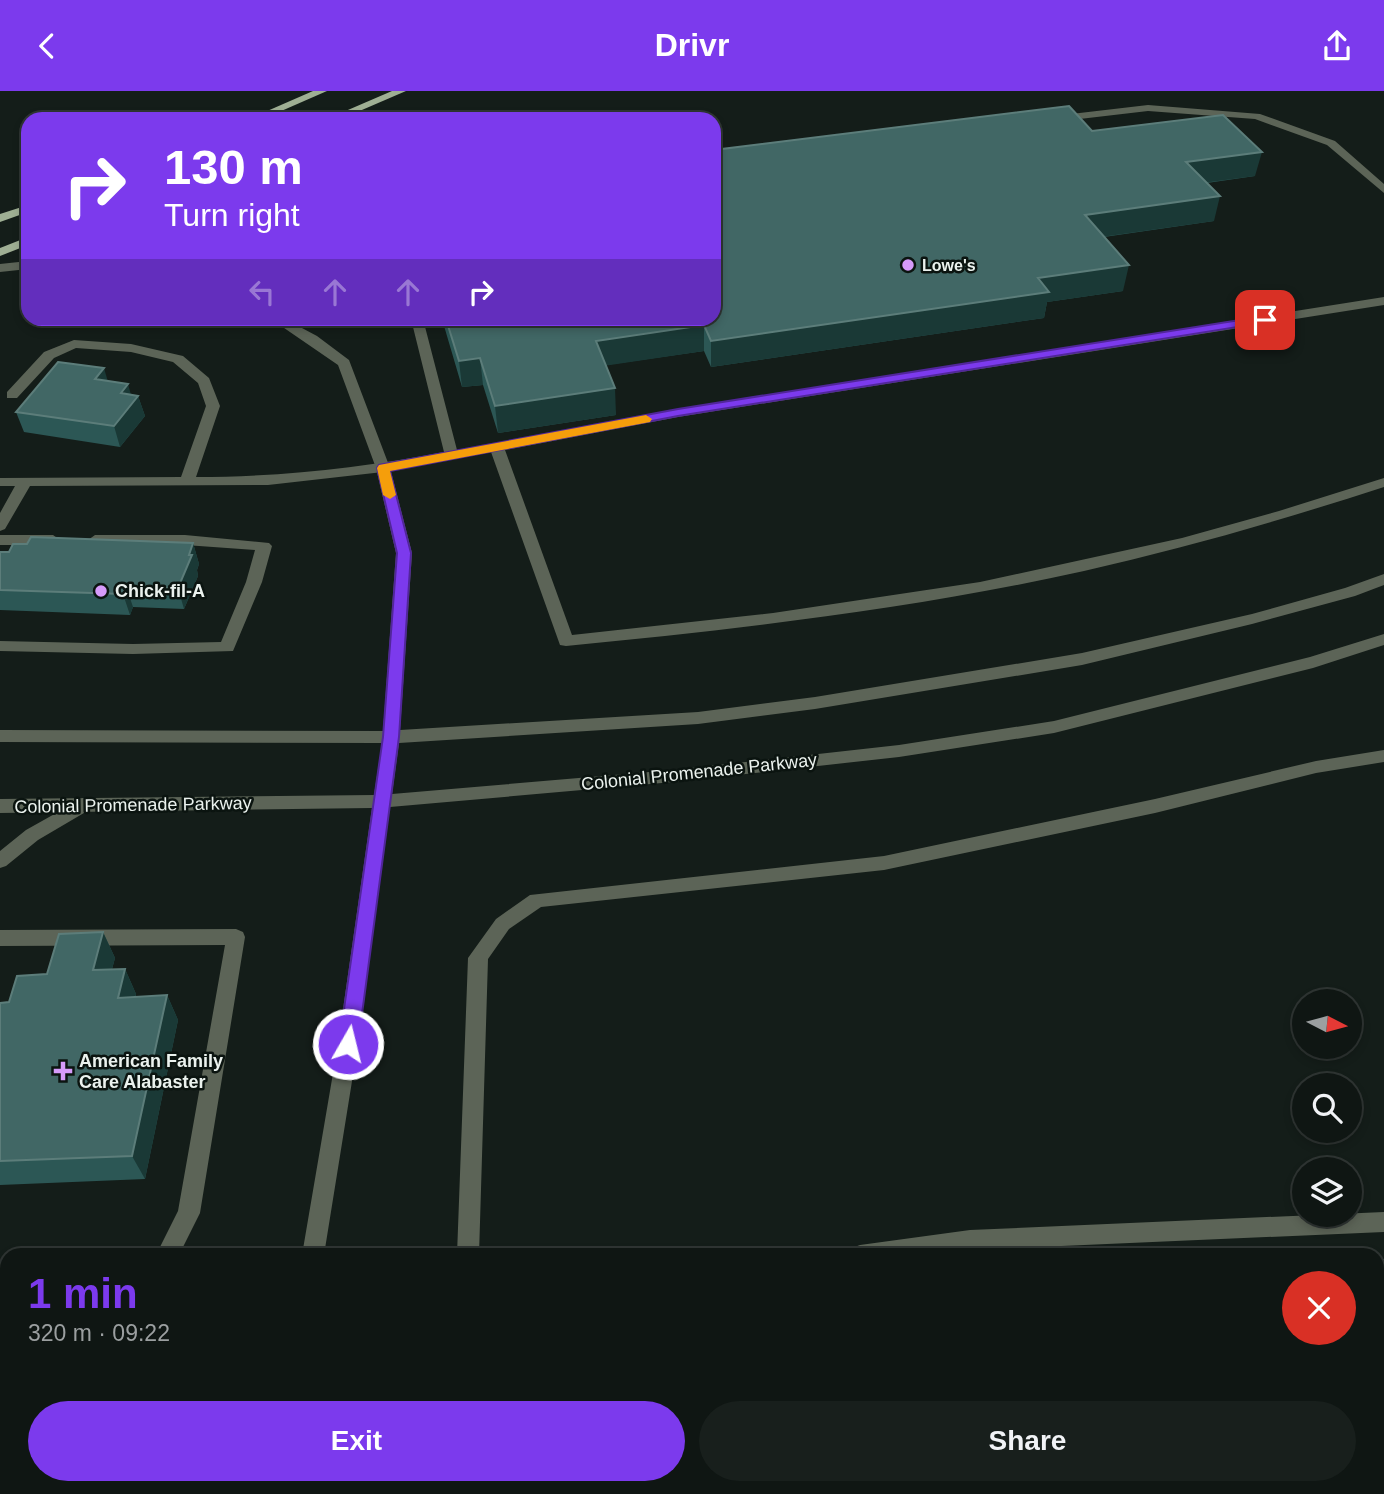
<!DOCTYPE html>
<meta charset="utf-8">
<style>
:root{--surface:#0f1613;--page:#181f1c;--text:#f1f3f6;--muted:#9b9fa0;--line:#2f3533;--accent:#7c3aed}
body{margin:0;font-family:Helvetica,sans-serif;background:var(--page);color:var(--text);height:100vh;display:flex;flex-direction:column;font-size:26px;white-space:nowrap}
*{box-sizing:border-box;margin:0}
p{font-size:23px;color:var(--muted)}
.icon{flex:none;width:38px;height:38px;fill:none;stroke:currentColor;stroke-width:2;stroke-linecap:round;stroke-linejoin:round}
.map{position:relative;flex:1;overflow:hidden}
.drawer{position:absolute;left:0px;top:1157px;width:1384px;height:247px;display:flex;flex-direction:column;background:var(--surface);border-radius:21px 21px 0 0;box-shadow:0 4px 10px #0003,0 0 0 2px var(--line)}
.drawer>*{flex:none}
.banner{position:absolute;left:21px;top:21px;width:700px;height:214px;border-radius:21px;box-shadow:0 4px 10px #0003,0 0 0 2px var(--line);background:#7c3aed;color:#fff;overflow:hidden}
.needle{width:46px;rotate:96deg}
.controls{position:absolute;left:1292px;top:898px;display:grid;gap:14px}
.controls a{display:grid;place-items:center;width:70px;height:70px;border-radius:50%;background:var(--surface);box-shadow:0 4px 10px #0003,0 0 0 2px var(--line);font-size:35px}
.pin{position:absolute;display:grid;place-items:center;width:60px;height:60px;color:#fff;margin:-30px;border-radius:14px;box-shadow:0 4px 10px #0006}
.me{position:absolute;width:77px;margin:-38px;rotate:8deg;stroke-linejoin:round;filter:drop-shadow(0 0 5px #0008)}
.turn{display:flex;align-items:center;gap:24px;height:147px;padding:0 28px;font-size:32px}
.turn .icon{width:91px;height:91px;stroke-width:2.5}
.turn b{display:block;font-size:49px;line-height:60px}
.lanes{display:flex;align-items:center;height:66px;padding:0 28px;background:#0003;justify-content:center;gap:35px;direction:ltr}
.lanes .off{opacity:.35}
.round{display:grid;place-items:center;flex:none;width:74px;height:74px;border-radius:37px;background:var(--page)}
.head{display:flex;align-items:center;justify-content:space-between;height:119px;padding:0 28px}
h1{font-size:42px;font-weight:700;line-height:52px;color:var(--accent)}
.action{display:flex;gap:14px;margin-top:auto;padding:14px 28px}
.action a{flex:1;height:80px;border-radius:42px;background:var(--accent);color:#fff;font-size:28px;font-weight:700;line-height:80px;text-align:center}
.action a+a{background:var(--page);color:var(--text)}
header{display:flex;justify-content:space-between;align-items:center;height:91px;padding:0 28px;background:var(--accent);color:#fff;font-size:32px;font-weight:700}
.map>svg:first-child{display:block}
</style>
<header><svg class="icon" aria-label="back" viewBox="0 0 24 24"><path d="M15 5l-7 7 7 7"/></svg>Drivr<svg class="icon" aria-label="share" viewBox="0 0 24 24"><path d="M12 15V3M7 8l5-5 5 5M5 13v7h14v-7"/></svg></header>
<div class="map">
<svg width="1384" height="1403" viewBox="0 0 1384 1403">
<rect width="100%" height="100%" fill="#141d19"/>
<g fill="none" stroke-linecap="round" stroke-linejoin="round">
<g fill="#5c6457" fill-rule="evenodd">
<polygon points="1148,14 1260,23 1335,50 1384,93 1384,102 1327,54 1255,28 1148,20 1054,31 1049,28 1054,25"/>
<path d="M1384 206V214L678 326 505 359 572 544 773 522 980 491 1182 447 1279 420 1384 387V396C1285 428 1186 457 1084 480 913 518 739 538 566 555L560 554 491 361 383 381 268 394 30 395 5 438 0 440V422L15 395H0V387L181 386 206 315 198 292 173 271 131 261 76 257 54 267 17 307H7V301L44 261 74 249 131 253 183 265 209 287 220 315 196 386C280 386 361 377 444 361L411 228H423L457 359 678 318Z"/>
<polygon points="0,444 53,444 60,449 53,454 0,454"/>
<polygon points="95,444 185,444 269,452 272,455 262,491 233,560 133,563 0,560 0,550 133,553 221,551 246,491 255,459 185,454 90,452 88,449"/>
<polygon points="1384,659 1384,671 1316,682 1155,722 884,779 541,816 509,838 488,868 479,1164 457,1164 468,867 496,828 530,804 884,765 1155,708 1316,670"/>
<polygon points="83,707 89,709 92,714 89,719 38,749 6,775 0,777 0,760 26,739"/>
<polygon points="236,838 243,841 245,846 200,1122 179,1164 156,1164 178,1120 225,854 0,855 0,839"/>
<polygon points="1384,1121 1384,1141 970,1159 937,1164 849,1164 852,1157 860,1154 970,1139"/>
<rect x="0" y="1175" width="7" height="22"/>
<rect x="0" y="1324" width="7" height="24"/>
<polygon points="102,1396 126,1396 125,1403 101,1403"/>
<rect x="456" y="1396" width="24" height="7"/>
</g>
<g fill="#5c6457" fill-rule="evenodd">
<polygon points="28,170 28,178 0,181 0,173"/>
<polygon points="271,228 285,228 317,245 349,269 390,377 412,462 400,639 698,621 815,606 1082,562 1252,523 1345,497 1384,483 1384,494 1355,505 1252,533 1082,574 815,618 698,633 399,652 392,703 673,679 899,654 1054,630 1310,566 1384,543 1384,554 1313,577 1054,642 899,666 673,691 390,716 358,953 324,1164 302,1164 338,953 372,717 0,722 0,708 374,704 382,652 0,651 0,639 383,640 396,462 376,377 338,274"/>
<polygon points="265,1396 289,1396 288,1403 264,1403"/>
</g>
<g fill="#9faf94" fill-rule="evenodd">
<polygon points="313,0 327,0 263,28 249,28"/>
<polygon points="392,0 406,0 341,28 327,28"/>
<polygon points="28,114 28,121 0,131 0,123"/>
<polygon points="28,146 28,154 0,165 0,157"/>
</g>
</g>
<g fill="#2c5755">
<polygon points="1092,40 1255,85 1207,92 1214,130 1104,146 1123,200 1047,211 1044,227 711,276 704,260 606,274 616,324 498,342 483,294 462,296 442,228 714,228"/>
<polygon points="108,290 131,304 138,305 145,325 120,356 24,341 16,321"/>
<polygon points="193,452 199,473 197,479 198,485 184,518 133,516 130,524 0,519 0,461"/>
<polygon points="103,841 115,867 112,878 125,878 136,903 136,906 167,904 178,929 145,1088 0,1094 0,912 9,911"/>
</g>
<g fill="#1a3936">
<polygon points="1262,61 1255,85 1180,95 1186,71"/>
<polygon points="1220,105 1214,130 1080,149 1085,124"/>
<polygon points="1129,174 1123,200 1047,211 1044,227 711,276 711,250 1038,187"/>
<polygon points="704,234 704,260 597,276 596,250"/>
<polygon points="480,267 483,294 462,296 459,270"/>
<polygon points="104,277 110,298 95,288"/>
<polygon points="128,293 133,311 138,305 145,325 120,356 114,335 121,302"/>
<polygon points="615,297 616,324 498,342 495,315"/>
<polygon points="193,452 199,473 197,479 198,485 184,518 178,497"/>
<polygon points="126,495 133,516 130,524 123,503"/>
<polygon points="103,841 115,867 105,904 93,879"/>
<polygon points="125,878 136,903 130,932 118,907"/>
<polygon points="167,904 178,929 145,1088 132,1065"/>
</g>
<g fill="#416765" stroke="#5c7d7a" stroke-width="2">
<polygon points="1069,15 1092,40 1223,24 1262,61 1186,71 1220,105 1085,124 1129,174 1038,187 1049,201 711,250 704,234 596,250 615,297 495,315 480,267 459,270 446,228 714,228 714,59"/>
<polygon points="58,271 104,277 95,288 128,293 121,302 138,305 114,335 16,321"/>
<polygon points="31,446 193,452 189,464 192,464 178,497 126,495 123,503 0,499 0,461 9,461 13,453 27,453"/>
<polygon points="103,841 93,879 125,878 118,907 167,904 132,1065 0,1070 0,912 9,911 17,885 47,883 59,843"/>
<polygon points="1377,1169 1384,1169 1384,1403 533,1403 533,1396 1377,1396"/>
</g>
<polygon fill="#7c3aed" stroke="#51269a" stroke-width="2" points="1265,225 1269,226 1269,231 678,325 390,380 411,462 399,646 358,953 355,958 348,961 342,958 339,953 383,646 397,462 377,377 379,374 678,318"/>
<polygon fill="#f59e0b" points="646,324 652,328 650,331 390,380 396,404 390,408 383,404 377,377 379,374"/>
<g fill="#d69bfa" stroke="#0b1410" stroke-width="2.5">
<circle cx="908" cy="174" r="7"/>
<circle cx="101" cy="500" r="7"/>
<path d="M59.5 969.5h7v7h7v7h-7v7h-7v-7h-7v-7h7z"/>
</g>
<g text-anchor="middle" dominant-baseline="central" stroke-width="5" stroke-linejoin="round" paint-order="stroke">
<g font-size="16" font-weight="bold" fill="#ebf2ee" stroke="#0b1410" text-anchor="start">
<text x="922" y="174">Lowe's</text>
</g>
<g font-size="18" font-weight="bold" fill="#ebf2ee" stroke="#0b1410" text-anchor="start">
<text x="115" y="500">Chick-fil-A</text>
<text x="79" y="970">American Family<tspan x="79" dy="21">Care Alabaster</tspan></text>
</g>
<g font-size="18" fill="#ebf2ee" stroke="#0b1410">
<text transform="translate(699 681) rotate(-6)">Colonial Promenade Parkway</text>
<text transform="translate(133 714) rotate(-1)">Colonial Promenade Parkway</text>
</g>
</g>
</svg>
<div class="controls">
<a><svg class="needle" viewBox="-14 -14 28 28"><path d="M0-13l5 13h-10z" fill="#e53935"/><path d="M0 13l5-13h-10z" fill="#9b9fa0"/></svg></a>
<a><svg class="icon" aria-label="search" viewBox="0 0 24 24"><circle cx="10" cy="10" r="6"/><path d="M15 15l6 6"/></svg></a>
<a><svg class="icon" aria-label="layers" viewBox="0 0 24 24"><path d="M12 4l9 5-9 5-9-5zM3 14l9 5 9-5"/></svg></a>
</div>
<div class="pin" style="left:1265px;top:229px;background:#d93025"><svg class="icon" aria-label="arrive" viewBox="0 0 24 24"><path d="M6 21V4h12l-3 4 3 4H6"/></svg></div>
<svg class="me" style="left:348px;top:953px" viewBox="-20 -20 40 40"><circle r="17" fill="#7c3aed" stroke="#fff" stroke-width="3"/><path d="M0-11L8 9 0 5-8 9z" fill="#fff"/></svg>
<div class="banner">
<div class="turn"><svg class="icon" aria-label="right" viewBox="0 0 24 24"><path d="M7 20v-9h11M14 6l5 5-5 5"/></svg><div><b>130 m</b>Turn right</div></div>
<div class="lanes"><svg class="icon off" aria-label="left" viewBox="0 0 24 24"><path d="M17 20v-9H6M10 6l-5 5 5 5"/></svg><svg class="icon off" aria-label="ahead" viewBox="0 0 24 24"><path d="M12 20V5M6 11l6-6 6 6"/></svg><svg class="icon off" aria-label="ahead" viewBox="0 0 24 24"><path d="M12 20V5M6 11l6-6 6 6"/></svg><svg class="icon" aria-label="right" viewBox="0 0 24 24"><path d="M7 20v-9h11M14 6l5 5-5 5"/></svg></div>
</div>
<section class="drawer">
<div class="head"><div><h1>1 min</h1><p>320 m · 09:22</p></div><a class="round" style="background:#d93025;color:#fff"><svg class="icon" aria-label="close" viewBox="0 0 24 24"><path d="M6 6l12 12M18 6L6 18"/></svg></a></div>
<div class="action"><a>Exit</a><a>Share</a></div>
</section>
</div>
